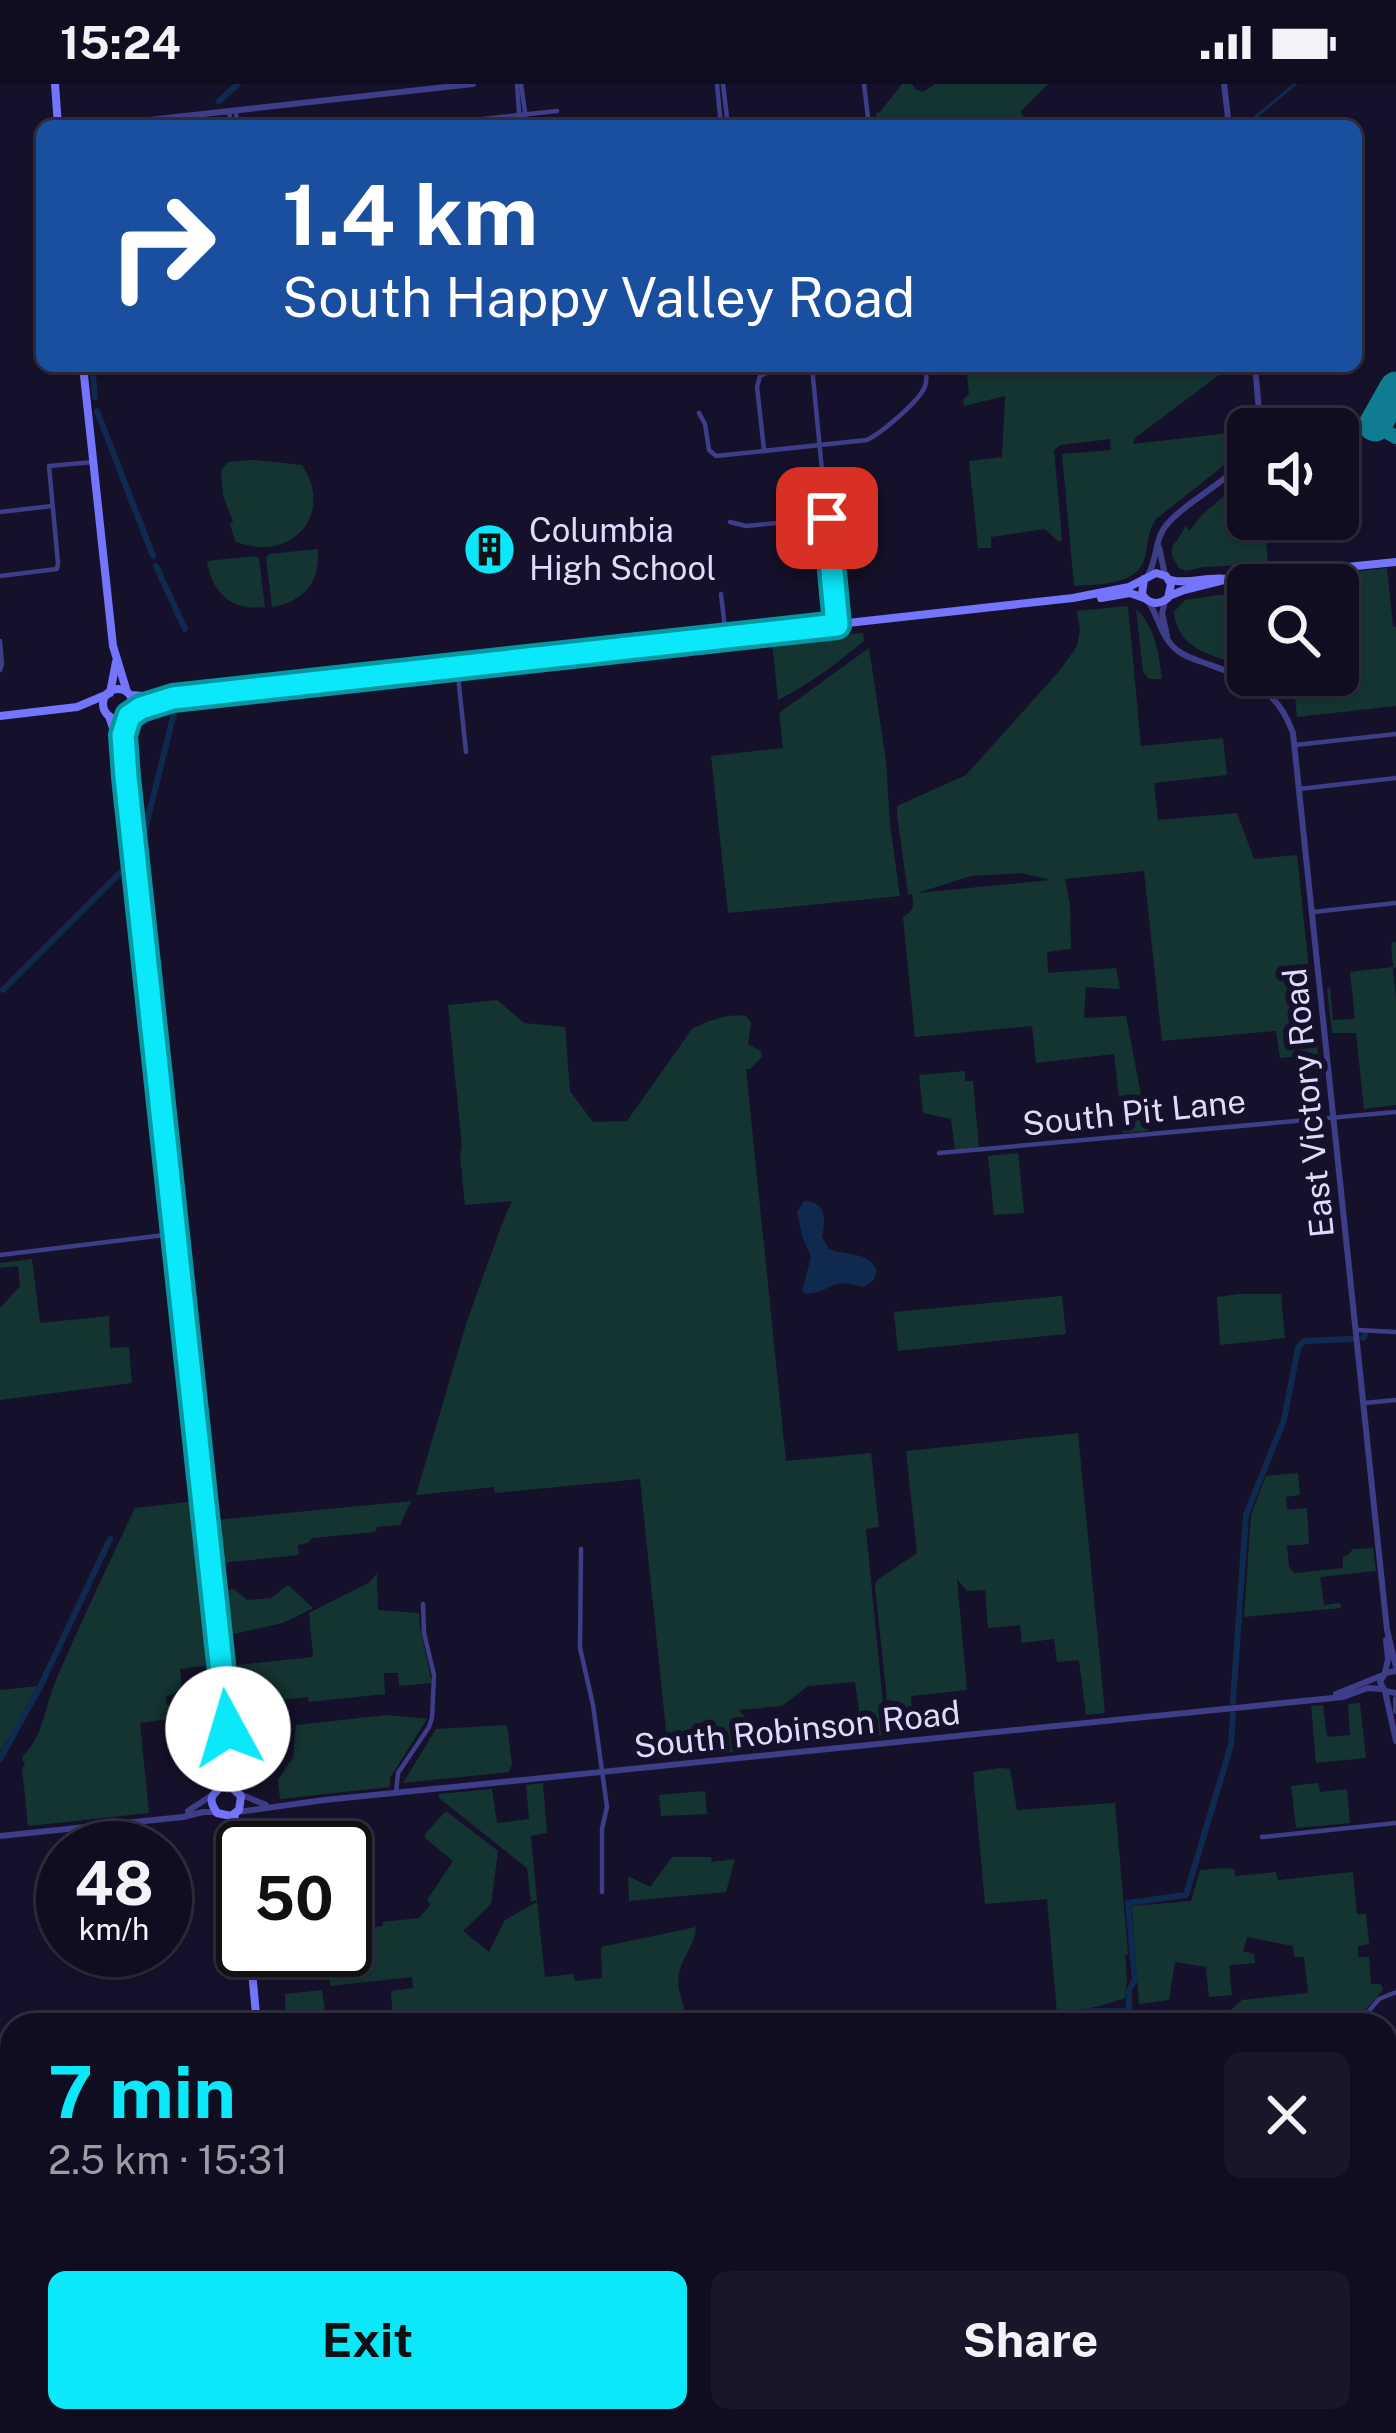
<!DOCTYPE html>
<meta charset="utf-8">
<style>
:root{--surface:#100d20;--page:#191629;--text:#f1f3f6;--muted:#9c9ca5;--line:#302d3e;--accent:#0be8fa}
body{margin:0;font-family:"Public Sans",sans-serif;background:var(--page);color:var(--text);height:100vh;display:flex;flex-direction:column;font-size:45px;white-space:nowrap}
*{box-sizing:border-box;margin:0}
p{font-size:39px;color:var(--muted)}
.icon{flex:none;width:66px;height:66px;fill:none;stroke:currentColor;stroke-width:2;stroke-linecap:round;stroke-linejoin:round}
.map{position:relative;flex:1;overflow:hidden}
.sheet{position:absolute;left:0px;top:1929px;width:1398px;height:420px;display:flex;flex-direction:column;background:var(--surface);border-radius:36px 36px 0 0;box-shadow:0 3px 9px #0004,0 0 0 3px var(--line)}
.sheet>*{flex:none}
.top-card{position:absolute;left:36px;top:36px;width:1326px;height:252px;border-radius:18px;box-shadow:0 3px 9px #0004,0 0 0 3px var(--line);background:#1a4fa0;color:#fff;overflow:hidden}
.tools{position:absolute;left:1227px;top:324px;display:grid;gap:24px}
.tools a{display:grid;place-items:center;width:132px;height:132px;border-radius:18px;background:var(--surface);box-shadow:0 3px 9px #0004,0 0 0 3px var(--line);font-size:60px}
.speed{position:absolute;left:36px;top:1737px;display:flex;gap:24px;font-size:60px;font-weight:700;text-align:center}
.speed>*{display:grid;place-content:center;width:156px;height:156px;border-radius:50%;background:var(--surface);box-shadow:0 3px 9px #0004,0 0 0 3px var(--line);line-height:1}
.speed small{font-size:30px;font-weight:400}
.speed .limit{border:6px solid #111;border-radius:18px;background:#fff;color:#111}
.pin{position:absolute;display:grid;place-items:center;width:102px;height:102px;color:#fff;margin:-51px;border-radius:24px;box-shadow:0 6px 18px #0006}
.me{position:absolute;width:132px;margin:-66px;rotate:354deg;stroke-linejoin:round;filter:drop-shadow(0 0 9px #0008)}
.turn{display:flex;align-items:center;gap:42px;height:252px;padding:0 48px;font-size:54px}
.turn .icon{width:156px;height:156px;stroke-width:2.5}
.turn b{display:block;font-size:84px;line-height:102px}
.round{display:grid;place-items:center;flex:none;width:126px;height:126px;border-radius:18px;background:var(--page)}
.overview{display:flex;align-items:center;justify-content:space-between;height:204px;padding:0 48px}
h1{font-size:72px;font-weight:700;line-height:90px;color:var(--accent)}
.cta{display:flex;gap:24px;margin-top:auto;padding:24px 48px}
.cta a{flex:1;height:138px;border-radius:18px;background:var(--accent);color:#111;font-size:48px;font-weight:700;line-height:138px;text-align:center}
.cta a+a{background:var(--page);color:var(--text)}
.status{display:flex;justify-content:space-between;align-items:center;height:84px;padding:0 60px;background:var(--surface);direction:ltr}
.status svg{height:33px;fill:currentColor}
.map>svg:first-child{display:block}
</style>
<div class="status"><b>15:24</b><svg viewBox="0 0 49 12"><path d="M0 12V9h3v3zM5 12V6h3v6zM10 12V3h3v9zM15 12V0h3v12zM26 1h20v11H26zM47 4h2v5h-2z"/></svg></div>
<div class="map">
<svg width="1396" height="2349" viewBox="0 0 1396 2349">
<rect width="100%" height="100%" fill="#15112a"/>
<g fill="#143432" fill-rule="evenodd">
<polygon points="902,0 912,0 915,5 923,8 935,0 1048,0 1020,28 1031,42 877,42 876,29 880,28"/>
<path d="M966 282H1231L1135 354 1133 360 1246 347V351L1221 384 1157 434C1147 448 1149 457 1145 473 1138 502 1098 500 1074 502L1062 370 1111 366 1110 355 1061 361 1054 366 1062 455 1059 458 1045 445 991 453V464H978L969 377 1002 373 1005 312 964 322 963 316 969 310Z"/>
<path d="M253 376 302 381C336 431 289 481 235 457L230 440 233 438 223 412 221 387 228 378Z"/>
<path d="M1248 391V435H1264L1268 480 1203 483 1186 487 1179 484 1172 472V462C1179 456 1181 449 1186 442L1189 447 1203 430Z"/>
<path d="M318 465C320 498 305 517 272 523L266 474 269 470Z"/>
<path d="M256 472 259 475 265 523C232 527 212 510 207 477Z"/>
<polygon points="1387,484 1393,542 1396,543 1396,622 1297,633 1293,591 1338,591 1338,501 1294,501 1296,494"/>
<path d="M1248 507V555L1243 557 1246 583C1214 571 1178 568 1174 528L1185 516Z"/>
<path d="M1128 522 1141 662 1223 654 1227 691 1154 699 1158 736 1237 729 1254 775 1297 771 1318 970 1280 974 1276 947 1162 957 1144 787 1065 795 1070 821 1071 865 1047 868 1048 889 1116 884 1120 905 1086 903 1084 934 1126 932 1148 1047 1123 1049 1114 970 1036 979 1032 942 915 953 903 833C914 827 914 822 912 810L908 811 897 730V722L966 691 1061 585 1077 562 1080 546 1077 527ZM1021 789 1051 796 917 809 971 792Z"/>
<path d="M1136 525C1155 542 1159 570 1162 595H1149L1143 588Z"/>
<path d="M863 549 864 557C836 580 810 600 778 616L772 559Z"/>
<polygon points="869,564 886,677 890,741 900,812 728,829 711,672 783,664 779,629"/>
<polygon points="1396,858 1396,883 1393,884 1396,915 1396,1021 1364,1025 1356,949 1332,949 1327,904 1330,904 1333,936 1355,935 1350,888 1393,883 1391,859"/>
<path d="M497 916 524 939 565 943 570 1007 593 1038 627 1037 692 945C706 937 730 929 746 932L751 939 748 960 761 967 762 973 750 985H746L786 1377 871 1369 879 1443 866 1445 886 1651 863 1653 855 1598 808 1602 782 1622 739 1626 754 1643 757 1665 669 1675 640 1395 495 1409 494 1403 416 1411 467 1237 502 1140 512 1117 465 1121 460 1071 462 1063 448 921Z"/>
<polygon points="965,987 965,997 973,997 979,1063 955,1066 951,1035 923,1029 919,991"/>
<polygon points="1018,1069 1024,1129 994,1131 988,1072"/>
<polygon points="32,1175 40,1239 109,1232 110,1264 129,1263 132,1299 0,1316 0,1224 20,1202 18,1182 0,1184 0,1179"/>
<polygon points="1239,1210 1281,1210 1285,1254 1220,1261 1217,1213"/>
<polygon points="1062,1212 1066,1250 898,1267 894,1228"/>
<polygon points="1078,1349 1105,1629 1086,1631 1079,1576 1057,1578 1054,1555 1022,1559 1020,1541 988,1544 985,1506 967,1507 957,1495 967,1606 911,1612 914,1649 894,1651 891,1616 887,1616 875,1503 877,1496 917,1469 906,1367"/>
<polygon points="1298,1389 1300,1411 1286,1413 1287,1426 1307,1424 1309,1460 1287,1462 1289,1483 1295,1489 1343,1484 1343,1472 1348,1471 1353,1465 1373,1464 1376,1487 1320,1493 1324,1521 1340,1519 1341,1524 1244,1533 1251,1430 1266,1392"/>
<path d="M196 1417 213 1581 180 1585 183 1614 177 1608 166 1613 167 1621 176 1622 177 1634 140 1639 149 1729 28 1742 22 1683 25 1682 22 1673C43 1654 45 1622 56 1596 81 1538 108 1481 135 1424Z"/>
<polygon points="411,1417 400,1441 377,1443 375,1448 312,1454 308,1459 298,1461 299,1471 221,1479 216,1436"/>
<polygon points="377,1489 378,1526 419,1529 420,1543 432,1599 399,1602 398,1589 384,1589 385,1610 309,1618 308,1613 232,1621 228,1582 313,1573 309,1529 370,1498"/>
<polygon points="288,1501 313,1524 283,1539 229,1551 224,1506 234,1505 247,1516 271,1514"/>
<polygon points="39,1602 0,1668 0,1606"/>
<polygon points="1360,1619 1366,1674 1316,1679 1311,1622 1323,1621 1327,1653 1350,1651 1348,1620"/>
<polygon points="387,1631 427,1635 390,1694 390,1703 280,1715 278,1696 293,1673 296,1641"/>
<polygon points="507,1641 512,1680 509,1688 403,1699 436,1645"/>
<path d="M1000 1684 1010 1685 1017 1726 1115 1719 1128 1870 1125 1871 1127 1893 1125 1914C1108 1920 1076 1929 1057 1929L1047 1815 985 1820 973 1688Z"/>
<polygon points="543,1699 547,1749 531,1752 537,1816 531,1818 527,1784 439,1714 439,1710 492,1705 497,1739 529,1735 526,1701"/>
<polygon points="1318,1699 1320,1708 1347,1705 1350,1739 1296,1744 1291,1702"/>
<polygon points="705,1707 707,1730 661,1732 659,1711"/>
<path d="M446 1727 498 1767 491 1820 463 1847 489 1868 505 1836 537 1818 545 1893 573 1890 575 1897 602 1894 601 1863 696 1843C695 1861 682 1873 679 1890 675 1908 687 1923 687 1940L501 1941 499 1934 491 1941H450L436 1933 431 1941H343L393 1935 391 1907 413 1904 412 1893 330 1902 327 1872 348 1870 347 1846 383 1842V1838L419 1834 431 1820 427 1816 453 1777 426 1755 425 1750Z"/>
<polygon points="672,1773 711,1773 712,1778 735,1775 726,1808 629,1817 628,1792 650,1803"/>
<polygon points="1224,1784 1234,1785 1235,1792 1276,1788 1278,1796 1353,1788 1357,1830 1366,1830 1369,1860 1358,1862 1358,1873 1369,1873 1371,1900 1381,1900 1383,1906 1352,1941 1232,1941 1222,1933 1242,1916 1308,1909 1304,1873 1294,1873 1293,1862 1247,1853 1243,1867 1254,1870 1255,1879 1229,1881 1232,1911 1209,1913 1206,1883 1175,1878 1169,1916 1139,1920 1132,1822 1191,1817 1200,1786"/>
<polygon points="322,1906 327,1941 286,1941 285,1910"/>
</g>
<path fill="#102a4f" d="M804 1117C826 1117 826 1136 822 1153L829 1165C847 1172 867 1167 877 1186L874 1196 863 1203C825 1193 836 1208 805 1210L802 1207 811 1173 803 1155 797 1128Z"/>
<g fill="none" stroke-linecap="round" stroke-linejoin="round">
<polyline stroke="#102a4f" stroke-width="3" points="1249,42 1252,36 1295,0"/>
<g stroke="#102a4f" stroke-width="6">
<polyline points="219,17 238,0"/>
<polyline points="198,42 200,40"/>
<polyline points="92,282 95,313"/>
<polyline points="97,327 153,472"/>
<polyline points="156,482 185,545"/>
<polyline points="141,762 176,621"/>
<polyline points="3,906 128,781"/>
<polyline points="1363,1254 1365,1251"/>
<polyline points="1233,1618 1246,1431 1284,1336 1298,1264 1304,1257 1352,1255"/>
<polyline points="0,1675 40,1603 110,1455"/>
<polyline points="1067,1941 1089,1927 1129,1927 1129,1906 1135,1896 1128,1819 1186,1811 1231,1661 1233,1630"/>
<polyline points="880,2337 881,2349"/>
</g>
<polyline stroke="#107c92" stroke-width="14" points="1378,336 1385,347 1396,353"/>
<polyline stroke="#107c92" stroke-width="33" points="1375,341 1396,304"/>
<g stroke="#3e3d88" stroke-width="4.5">
<polyline points="517,0 520,42"/>
<polyline points="521,0 527,42"/>
<polyline points="717,0 721,42"/>
<polyline points="723,0 728,42"/>
<polyline points="864,0 869,42"/>
<polyline points="229,27 231,42"/>
<polyline points="236,27 237,42"/>
<polyline points="427,41 557,27"/>
<polyline points="812,283 837,541"/>
<polyline points="239,286 239,282"/>
<path d="M699 329 705 340 709 366 716 372 867 356C881 349 920 317 925 302 928 295 926 289 925 282"/>
<polyline points="764,366 757,303 760,292 769,288 821,282"/>
<polyline points="0,428 52,422"/>
<polyline points="730,438 746,442 827,434"/>
<polyline points="0,492 57,485 58,479 49,382 93,378"/>
<polyline points="721,510 726,553"/>
<polyline points="0,557 2,580 0,586"/>
<polyline points="457,582 466,668"/>
<polyline points="1295,661 1396,650"/>
<polyline points="1299,705 1396,694"/>
<polyline points="1313,828 1396,819"/>
<polyline points="939,1069 1396,1028"/>
<polyline points="0,1171 173,1150"/>
<polyline points="1357,1246 1396,1248"/>
<polyline points="1364,1319 1396,1316"/>
<polyline points="581,1465 580,1564 593,1621 607,1723 602,1745 602,1808"/>
<polyline points="396,1709 398,1689 429,1643 432,1634 434,1591 424,1549 423,1520"/>
<polyline points="1262,1753 1396,1739"/>
<polyline points="1138,1941 1137,1934 1202,1928 1224,1941"/>
<polyline points="1357,1941 1379,1915 1396,1908"/>
<polyline points="1386,1973 1396,1970"/>
<polyline points="11,2048 12,2048"/>
<polyline points="1386,2070 1396,2062"/>
<polyline points="1386,2195 1396,2194"/>
<polyline points="465,2337 466,2349"/>
<polyline points="1255,2337 1256,2349"/>
<polyline points="346,2349 407,2343 426,2349"/>
<polyline points="464,2349 500,2345 520,2337"/>
</g>
<g stroke="#3e3d88" stroke-width="6">
<polyline points="1224,0 1229,42"/>
<polyline points="95,42 473,0"/>
<polyline points="1255,282 1259,327 1257,345"/>
<polyline points="1159,463 1165,491"/>
<path d="M1148 491C1158 474 1154 453 1169 438 1193 412 1228 400 1248 369"/>
<path d="M1149 518C1159 535 1162 555 1178 567 1186 573 1196 576 1205 579 1248 595 1276 602 1293 649L1387 1546 1396 1583"/>
<polyline points="1165,518 1162,529 1167,552"/>
<polyline points="1396,1587 1385,1589 1380,1598 1385,1607 1396,1609"/>
<polyline points="1385,1589 1388,1575 1386,1556"/>
<polyline points="1385,1607 1396,1657"/>
<polyline points="1336,1610 1383,1591"/>
<polyline points="1396,1615 1396,1627"/>
<polyline points="240,1710 266,1721"/>
<polyline points="188,1727 212,1711"/>
<polyline points="238,1728 324,1716 1343,1613 1368,1604 1382,1605"/>
<polyline points="0,1752 183,1733 203,1728 216,1728"/>
</g>
<g stroke="#7474fc" stroke-width="8">
<polyline points="55,0 58,42"/>
<polyline points="83,282 113,562 127,608"/>
<path d="M1171 496C1189 501 1207 492 1227 495"/>
<polyline points="1169,512 1184,506 1228,495 1396,478"/>
<polyline points="1101,514 1130,509 1144,514"/>
<circle cx="118" cy="620" r="15"/>
<polyline points="110,609 116,578"/>
<path d="M130 611 173 614 1073 514 1129 503 1156 489 1166 492 1171 500 1168 514C1158 522 1148 520 1142 510L1144 495"/>
<polyline points="131,628 160,618"/>
<path d="M129 631 123 651 126 693 230 1665C229 1675 231 1686 226 1695 217 1712 204 1709 217 1729L231 1732 239 1726 241 1712 231 1703H220"/>
<polyline points="0,632 77,623 108,610"/>
<polyline points="109,632 119,662"/>
<polyline points="235,1730 232,1747 243,1796"/>
<polyline points="250,1866 257,1941"/>
<polyline points="294,2337 295,2349"/>
</g>
</g>
<g fill="none" stroke-linecap="round" stroke-linejoin="round">
<defs>
<polyline id="route" points="228,1645 126,693 123,651 129,632 141,624 173,614 837,541 827,434"/>
</defs>
<use href="#route" stroke="#0797a2" stroke-width="30"/>
<use href="#route" stroke="#0be8fa" stroke-width="21"/>
</g>
<defs>
<symbol id="building-disc" viewBox="-11 -11 22 22"><circle r="9.5" fill="#0be8fa" stroke="#15112a"/><path d="M-4-6H4V6H1V3H-1V6H-4ZM-2.5-4.3h1.7v1.8h-1.7ZM.8-4.3h1.7v1.8H.8ZM-2.5-1h1.7V.8h-1.7ZM.8-1h1.7V.8H.8Z" fill="#111"/></symbol>
</defs>
<g fill-rule="evenodd">
<use href="#building-disc" x="460" y="436" width="59" height="59"/>
</g>
<g text-anchor="middle" dominant-baseline="central" stroke-width="12" stroke-linejoin="round" paint-order="stroke">
<g font-size="33" fill="#dedbfe" stroke="#15112a" text-anchor="start">
<text x="529" y="446">Columbia<tspan x="529" dy="38">High School</tspan></text>
</g>
<g font-size="33" fill="#dedbfe" stroke="#15112a">
<text transform="translate(1308 1019) rotate(-96)">East Victory Road</text>
<text transform="translate(1134 1028) rotate(-6)">South Pit Lane</text>
<text transform="translate(797 1645) rotate(-6)">South Robinson Road</text>
</g>
</g>
</svg>
<div class="tools">
<a><svg class="icon" aria-label="sound" viewBox="0 0 24 24"><path d="M4 9h4l5-4v14l-5-4H4zM17 9q2 3 0 6"/></svg></a>
<a><svg class="icon" aria-label="search" viewBox="0 0 24 24"><circle cx="10" cy="10" r="6"/><path d="M15 15l6 6"/></svg></a>
</div>
<div class="speed"><div>48<small>km/h</small></div><div class="limit">50</div></div>
<div class="pin" style="left:827px;top:434px;background:#d93025"><svg class="icon" aria-label="arrive" viewBox="0 0 24 24"><path d="M6 21V4h12l-3 4 3 4H6"/></svg></div>
<svg class="me" style="left:228px;top:1645px" viewBox="-20 -20 40 40"><circle r="19" fill="#fff"/><path d="M0-13L10 11 0 6-10 11z" fill="#0be8fa"/></svg>
<div class="top-card">
<div class="turn"><svg class="icon" aria-label="right" viewBox="0 0 24 24"><path d="M7 20v-9h11M14 6l5 5-5 5"/></svg><div><b>1.4 km</b>South Happy Valley Road</div></div>
</div>
<section class="sheet">
<div class="overview"><div><h1>7 min</h1><p>2.5 km · 15:31</p></div><a class="round"><svg class="icon" aria-label="close" viewBox="0 0 24 24"><path d="M6 6l12 12M18 6L6 18"/></svg></a></div>
<div class="cta"><a>Exit</a><a>Share</a></div>
</section>
</div>
